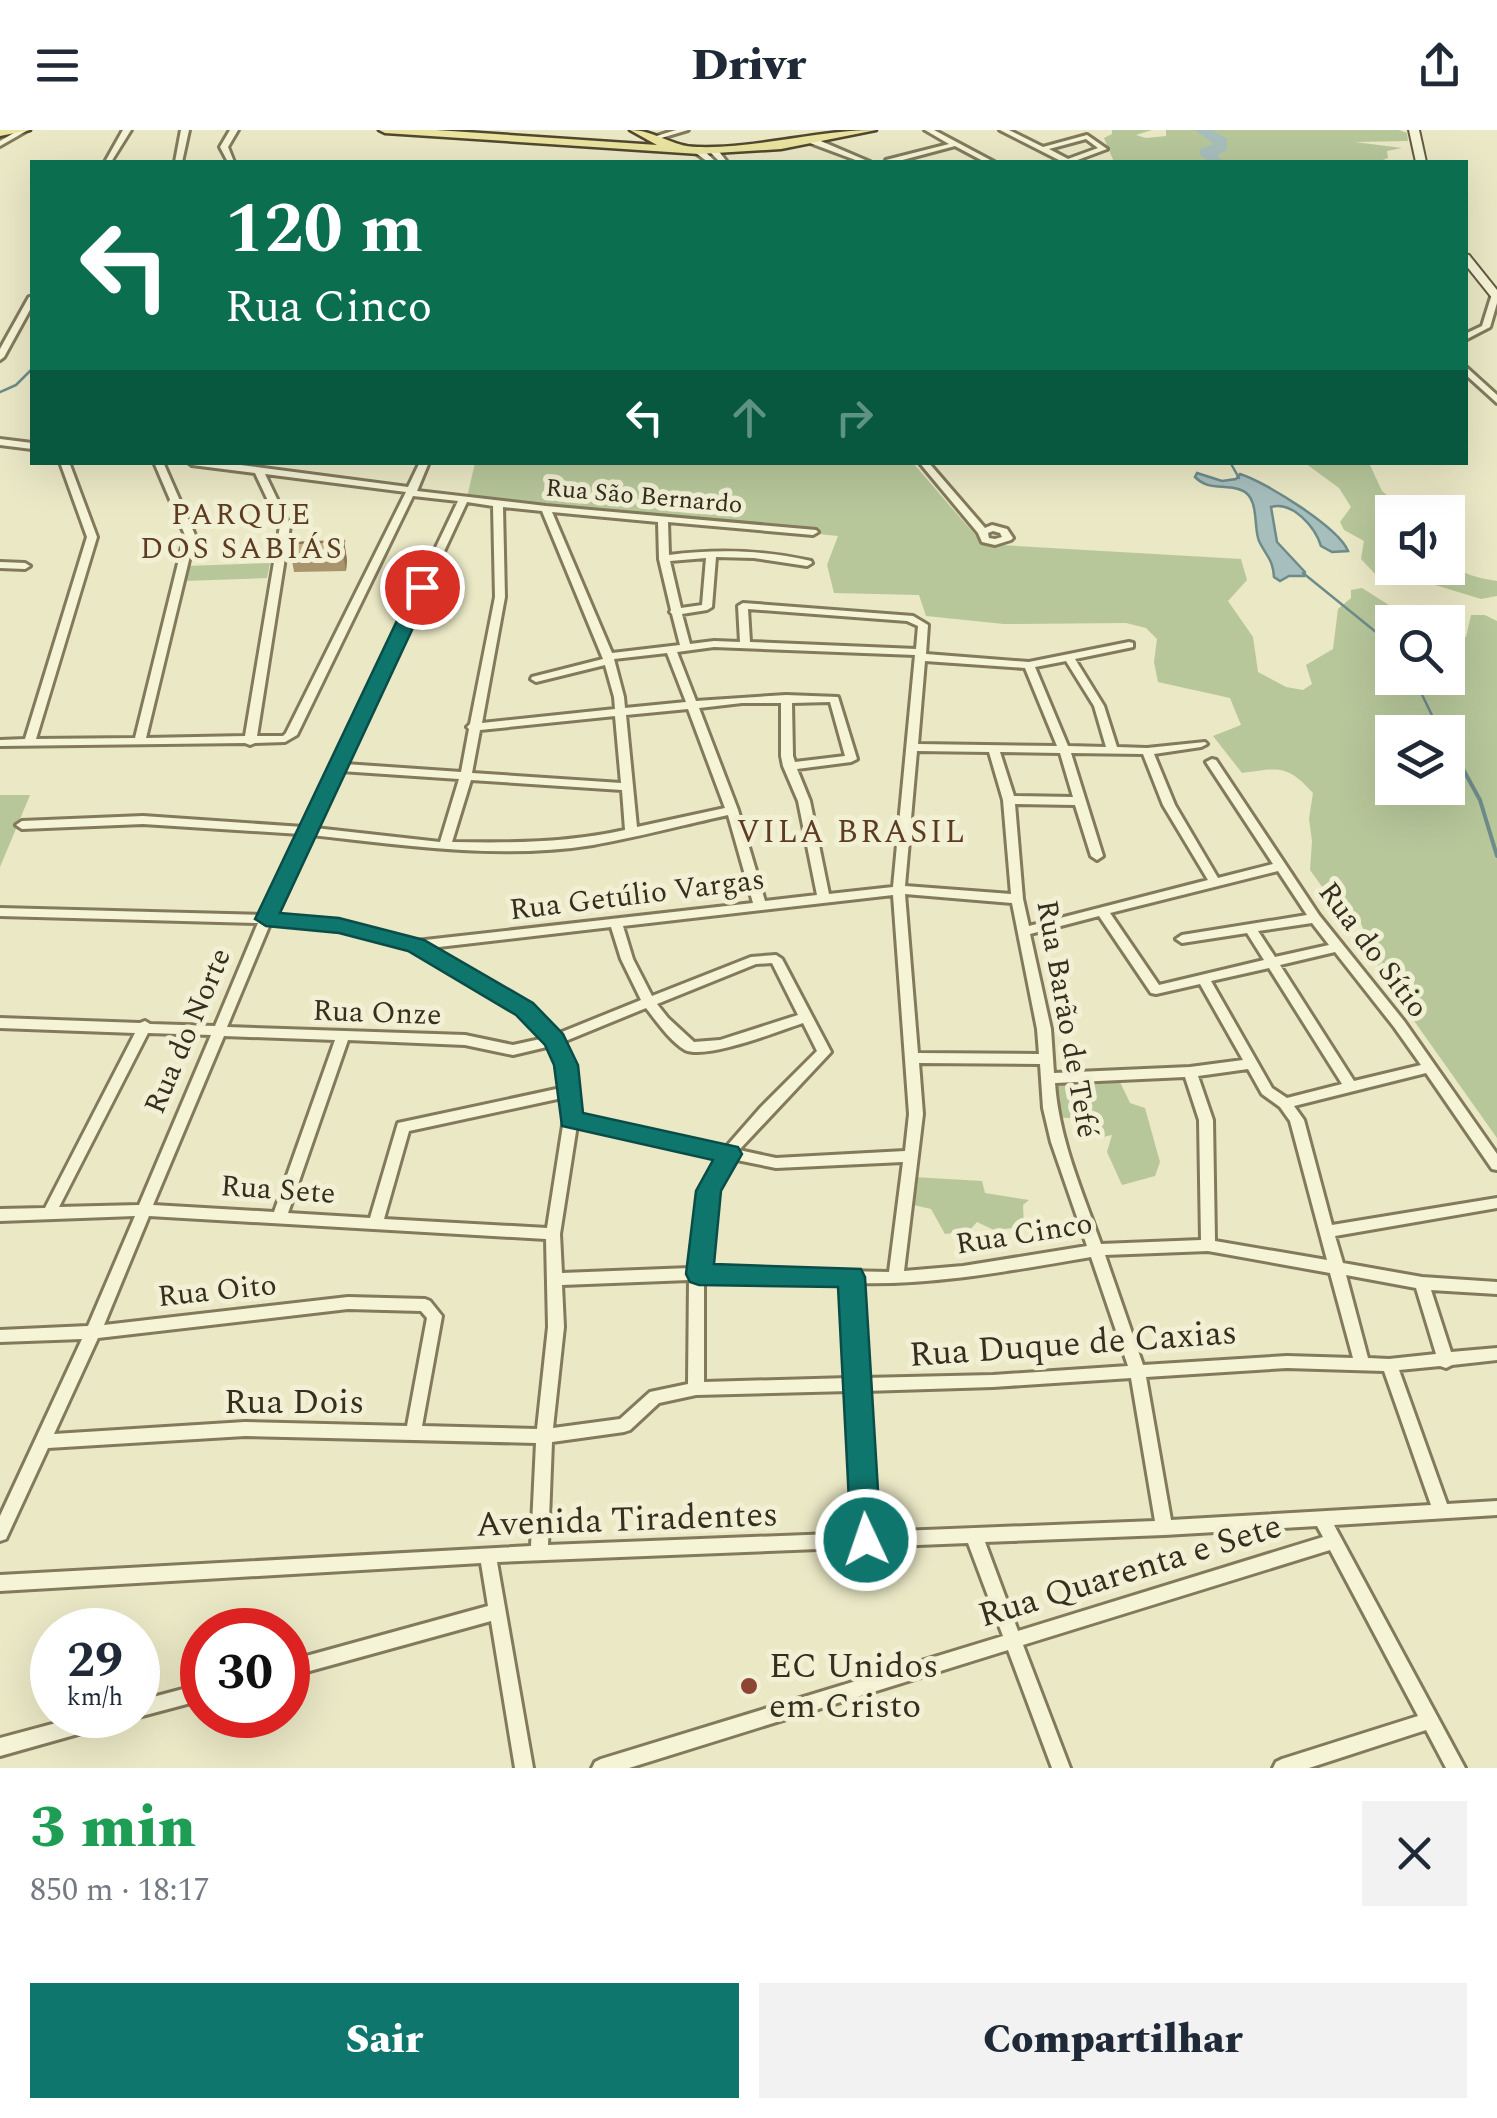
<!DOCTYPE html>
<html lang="pt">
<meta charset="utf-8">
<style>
:root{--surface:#fff;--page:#f2f2f3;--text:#1f2937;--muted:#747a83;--accent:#0f766e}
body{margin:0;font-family:Spectral,serif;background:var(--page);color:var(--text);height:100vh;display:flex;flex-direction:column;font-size:38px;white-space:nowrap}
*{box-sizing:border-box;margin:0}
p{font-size:32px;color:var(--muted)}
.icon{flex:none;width:55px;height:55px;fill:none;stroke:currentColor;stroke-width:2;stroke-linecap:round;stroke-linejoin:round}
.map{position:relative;height:1638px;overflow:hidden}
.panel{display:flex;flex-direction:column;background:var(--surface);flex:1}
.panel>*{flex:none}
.hud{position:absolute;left:30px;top:30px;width:1438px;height:305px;border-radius:0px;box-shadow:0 10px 40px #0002;background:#0b6e4f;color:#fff;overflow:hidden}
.fabs{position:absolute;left:1375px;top:365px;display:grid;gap:20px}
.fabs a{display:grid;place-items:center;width:90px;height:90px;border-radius:0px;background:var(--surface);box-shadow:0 10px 40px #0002;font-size:50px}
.speed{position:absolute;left:30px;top:1478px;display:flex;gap:20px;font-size:50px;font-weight:700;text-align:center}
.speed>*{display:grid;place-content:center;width:130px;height:130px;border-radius:50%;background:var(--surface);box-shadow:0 10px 40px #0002;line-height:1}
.speed small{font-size:25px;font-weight:400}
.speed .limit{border:15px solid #d22;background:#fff;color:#111}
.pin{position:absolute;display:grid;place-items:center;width:85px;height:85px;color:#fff;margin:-42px;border:5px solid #fff;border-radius:50%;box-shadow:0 2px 10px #0007}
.me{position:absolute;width:110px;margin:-55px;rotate:357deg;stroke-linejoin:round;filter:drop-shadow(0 0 8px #0008)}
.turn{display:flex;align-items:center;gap:35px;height:210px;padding:0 30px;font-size:45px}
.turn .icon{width:130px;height:130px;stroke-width:2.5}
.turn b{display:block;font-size:70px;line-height:85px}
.lanes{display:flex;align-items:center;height:95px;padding:0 30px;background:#0003;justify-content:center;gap:50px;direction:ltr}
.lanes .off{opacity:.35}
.round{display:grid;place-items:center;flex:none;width:105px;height:105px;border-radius:0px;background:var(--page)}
.headline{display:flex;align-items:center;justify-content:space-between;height:170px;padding:0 30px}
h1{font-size:60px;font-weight:800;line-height:75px;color:#1e9e55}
.action{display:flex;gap:20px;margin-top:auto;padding:20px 30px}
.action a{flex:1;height:115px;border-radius:0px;background:var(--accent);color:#fff;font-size:40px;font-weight:800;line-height:115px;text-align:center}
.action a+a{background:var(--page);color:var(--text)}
header{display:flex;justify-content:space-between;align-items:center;height:130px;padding:0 30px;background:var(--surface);font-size:45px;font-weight:800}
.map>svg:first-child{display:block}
</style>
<header><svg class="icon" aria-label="menu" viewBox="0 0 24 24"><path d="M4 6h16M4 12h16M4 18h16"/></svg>Drivr<svg class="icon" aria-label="share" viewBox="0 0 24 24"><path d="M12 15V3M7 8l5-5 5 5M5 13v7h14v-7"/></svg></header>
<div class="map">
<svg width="1497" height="1638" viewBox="0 0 1497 1638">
<rect width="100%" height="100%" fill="#eae8c5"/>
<g fill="#b7c79a" fill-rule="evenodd">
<polygon points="1112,0 1152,0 1136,5 1146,8 1166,6 1166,0 1399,0 1407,3 1408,11 1355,12 1402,18 1387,21 1388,28 1378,32 1114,32 1104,8 1112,4"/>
<path d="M475 333H913L983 414 1241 429 1247 450 1228 471 1253 507 1258 542 1286 557 1303 560 1312 554 1306 535 1333 519 1338 479 1351 468V460L1362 458 1416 492H1392V548H1448V507H1466L1471 485H1485L1497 491V1008L1383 847 1360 791 1347 776 1328 765 1310 740 1312 711 1309 689 1313 663C1287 634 1278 638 1242 643L1213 606 1241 595 1230 568 1158 552 1154 532 1157 509 1146 498 1126 493 1004 494 926 486 919 465 834 463 827 435 838 406 467 367ZM1392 602H1448V658H1392Z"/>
<path d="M1305 333H1369L1382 361 1408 382H1392V438H1448V427C1458 445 1479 448 1497 451V466L1481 469 1432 454 1376 445 1361 429 1364 411 1344 400 1340 392 1351 377 1339 358Z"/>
<polygon points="270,433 267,448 184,451 187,436"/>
<polygon points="0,665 30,665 0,737"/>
<polygon points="1119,950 1130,973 1145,978 1160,1032 1155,1046 1122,1055 1107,1022 1112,1005 1098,1008 1081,989 1055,987 1052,952"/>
<polygon points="913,1047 982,1051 985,1063 1029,1070 1023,1075 1024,1097 994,1100 977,1092 969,1101 945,1104 931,1079 909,1074"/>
</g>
<path fill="#a6bebc" stroke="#6e8b8b" stroke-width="2.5" d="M1197 343 1222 351 1236 349 1240 344C1266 352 1339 398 1348 421L1332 422 1321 416C1315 397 1293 371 1271 377L1277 412 1305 442 1304 446H1289L1280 451 1274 447C1273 429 1266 426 1259 411 1253 397 1260 367 1241 360 1224 353 1210 362 1195 347Z"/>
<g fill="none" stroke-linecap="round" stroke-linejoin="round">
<g stroke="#6e8b8b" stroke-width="2.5">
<polyline points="0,262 16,255 32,239"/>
<polyline points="1230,332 1239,348"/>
<polyline points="1303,443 1392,515"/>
<polyline points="1414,548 1440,602"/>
<polyline points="1448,611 1460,633"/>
</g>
<polyline stroke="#6e8b8b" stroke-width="4" points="1458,630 1480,670 1497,726"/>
<polygon fill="#a6bebc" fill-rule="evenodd" points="1195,0 1212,0 1227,9 1227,20 1217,25 1224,32 1209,32 1200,25 1200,19 1214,14"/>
<defs>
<g id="street">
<polygon points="19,0 28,0 0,16 0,11"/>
<polygon points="123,0 131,0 111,32 105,32"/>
<polygon points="181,0 189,0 182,32 175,32"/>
<polygon points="230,0 238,0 228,17 234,32 228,32 220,17"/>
<polygon points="676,0 688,0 651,11 647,9"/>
<polygon points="925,0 934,0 994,32 985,32 955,16 895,32 886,32 886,30 949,14"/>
<path d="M1000 0H1009L1043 17 1087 5 1107 19 1072 32H1063ZM1086 9 1098 18 1068 29 1049 19Z"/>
<polygon points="810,9 816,9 870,32 861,32 810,13"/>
<polygon points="696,19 702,19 716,32 708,32 696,23"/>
<polygon points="711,19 717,19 727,32 720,32 711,23"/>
<polygon points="1492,164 1497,164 1497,173 1490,197 1465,210 1465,204 1482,196"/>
<polygon points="29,167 32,167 32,176 4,227 0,230 0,219"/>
<polygon points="1465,236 1497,265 1497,273 1465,244"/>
<polygon points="0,309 32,313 32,319 0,315"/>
<path d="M60 332H69L97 407 36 609 135 608 185 405 154 332H163L195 405 146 608 245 606 280 396 255 343 192 335 188 332H218L408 357 420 332H429L417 361 546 376 816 400 818 402 813 405 668 392 669 425C717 419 762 420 811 431L812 433 807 436 754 428 716 427 712 477 707 480 682 484 690 514 714 511 740 512 738 476 743 473 913 486 928 495 926 524 1029 532 1129 512 1133 513V517L1075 529 1104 576 1117 617 1147 618 1205 612 1207 614 1201 617 1154 624 1175 675 1218 748 1273 734 1206 632 1212 629 1216 630 1319 785 1404 891 1497 1024V1040L1492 1039 1426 943 1294 976 1304 990 1332 1095 1497 1068V1078L1335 1106 1343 1133 1422 1147 1497 1152V1164L1431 1160 1451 1222 1497 1218V1230L1452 1235 1446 1238 1440 1236 1399 1240 1447 1374 1497 1371V1385L1334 1395 1465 1638H1446L1426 1600 1309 1638H1273L1276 1632 1282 1629 1418 1586 1330 1420 1023 1515 1070 1638H1052L1008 1520 629 1638H592L595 1632 601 1629 1003 1506 968 1413 497 1432 533 1638H515L491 1491 288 1547V1531L488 1476 481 1433 0 1461V1445L531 1416 536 1313 245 1306 48 1318 6 1409 0 1411V1386L82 1209 0 1212V1200L88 1196 135 1086 0 1091V1079L45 1078 135 903 0 898V888L140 893 145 891 150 894 215 896 258 793 0 786V778L262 785 300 704 143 694 22 699 16 695 22 691 143 686 303 697 458 371 413 366 297 605 285 612 255 613 250 615 245 613 0 616V610L25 609 87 407ZM265 344 406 362 286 603 283 606H257L290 396ZM467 372 493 376 495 467 470 594 467 597 469 599 461 642 345 634ZM503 377 542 381 603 529 532 547 531 549 536 552 605 535 614 567 615 579 482 593 505 467ZM552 382 658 392 659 429 671 480 670 482 672 484 680 515 612 523ZM706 428 702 475 681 478 670 431ZM748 479 907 491 918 496 916 519 750 512ZM714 517 915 525 893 757 829 764 810 671 797 639 851 632 857 629 838 567 786 565 696 571 677 522ZM667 523 686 572 625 578 624 567 614 529ZM925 531 1025 538 1057 616 918 614ZM1066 531 1094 576 1106 617 1068 616 1035 537ZM830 572 845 626 795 632 793 626 792 573ZM742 573H781V626L783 636 798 671 817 765 765 771 738 680 699 578ZM688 579 725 678 637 697 626 585ZM615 586 621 653 472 643 480 600ZM917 621 989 622 1003 670 1011 764 905 756ZM1000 622 1060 623 1073 667 1014 666ZM1071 623 1143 624 1163 675 1208 750 1029 796 1023 769 1015 674 1075 675 1091 726 1097 730 1103 726ZM341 641 459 649 440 712 315 698ZM471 650 622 660 625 700C568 713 511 713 452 712ZM728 685 753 773 416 811 339 792 274 786 311 705C405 715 500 730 593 715 638 707 683 695 728 685ZM1278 741 1307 785 1182 805 1176 809 1182 813 1247 803 1264 830 1159 855 1110 783ZM905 764 1012 773 1037 899 1039 924 918 923ZM893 765 909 984 905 1021 776 1028 739 1020 831 922 782 829 776 825 751 827 652 866 633 829 623 796ZM1099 786 1151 863 1156 864 1200 854 1243 930 1190 937 1054 943 1051 899 1030 804ZM1312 793 1329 815 1275 827 1258 801ZM270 794 339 800 412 818 519 882 545 908 513 915 465 905 227 897ZM611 797 621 829 641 870 557 904 529 876 430 818ZM1335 822 1394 897 1421 935 1354 951 1280 835ZM772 833 798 885 720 910 694 912 668 888 657 874 756 834ZM1269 838 1342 954 1287 968 1272 958 1211 851ZM646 878C657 892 670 911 685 920 706 930 779 901 803 893L817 921 761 977 726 1017 577 985V961L573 935 563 912ZM148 903 211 905 139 1075 59 1077ZM224 906 335 910 274 1082 153 1075ZM348 910 465 915 513 925 551 916 559 935 561 958 398 993 370 1088 288 1083ZM919 933 1040 934 1043 978 1051 1012 1087 1116 963 1136 904 1141 923 984ZM1248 939 1262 964 1280 977 1290 991 1327 1130 1215 1111 1213 990 1198 946ZM1185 947 1199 990 1201 1110 1101 1114C1082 1061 1059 1009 1055 953ZM562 968 564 989 547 1098 384 1089 409 1001ZM577 995 719 1026C699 1061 693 1098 690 1138L562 1143 560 1104ZM732 1029 776 1038 903 1032 889 1142 704 1138C707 1100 711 1061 732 1029ZM149 1086 546 1109 548 1197 537 1299 422 1296 442 1186 430 1171 425 1169 348 1167 104 1195ZM1208 1121 1330 1143 1353 1228 1287 1226 1143 1235 1105 1125ZM1091 1127 1128 1236 993 1245 864 1248 859 1153C937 1155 1014 1140 1091 1127ZM1346 1145 1416 1158 1436 1224 1389 1229 1368 1228ZM689 1150 688 1254 650 1262 620 1289 553 1298 564 1197 562 1155ZM704 1150 844 1153 849 1248 704 1252ZM348 1179 421 1181 427 1188 407 1296 245 1292 54 1304 98 1208ZM1287 1238 1384 1241 1431 1375 1171 1390 1146 1247ZM1131 1248 1155 1391 874 1402 865 1261 993 1257ZM850 1261 857 1403 548 1415 552 1312 624 1302 630 1300 659 1273 696 1265ZM1317 1396 1323 1407 1018 1501 985 1412 1164 1405Z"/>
<path d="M919 332H928L985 398 992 395 1007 399 1013 408 1011 410 995 415 982 412 978 403ZM993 401 1000 403 1002 407 995 409 989 408 988 403Z"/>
<polygon points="0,432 25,433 30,436 25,439 0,438"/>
<polygon points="202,1554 202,1570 138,1587 132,1585 138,1585 138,1571"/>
<polygon points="86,1585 126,1585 123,1591 117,1593 0,1626 0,1608"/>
</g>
<g id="secondary">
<polygon points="1409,0 1419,0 1426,32 1416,32"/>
<polygon points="1465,124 1469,125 1497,160 1497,170 1493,169 1465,134"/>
</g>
<g id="primary">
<polygon points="0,0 30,0 0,6"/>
<path d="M379 0H436L657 15 630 0C655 0 672 17 697 17 757 19 816 0 876 0L781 19 699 24 385 3Z"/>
</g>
</defs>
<use href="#street" stroke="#837a5c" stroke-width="6"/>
<use href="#secondary" stroke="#655b40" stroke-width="4"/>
<use href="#primary" stroke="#524830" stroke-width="5"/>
<use href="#street" fill="#f6f4d7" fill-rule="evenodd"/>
<use href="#secondary" fill="#f6f4d7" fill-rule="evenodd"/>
<use href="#primary" fill="#eae4a0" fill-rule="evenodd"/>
</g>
<polygon fill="#a9946c" points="344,411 347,430 346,441 294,442 291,424"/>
<polygon fill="#8a7858" points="344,411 347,430 346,441 343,422"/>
<polygon fill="#c5ac7e" stroke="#8a7858" stroke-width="2.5" points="344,411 343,422 291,424 294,413"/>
<polygon fill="#0f766e" stroke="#0a4d48" stroke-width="2.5" points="422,452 432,457 280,783 339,788 424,810 533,873 563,904 578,935 583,983 738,1017 742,1024 721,1061 714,1134 861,1139 865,1147 881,1410 877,1419 866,1423 856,1419 851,1410 838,1157 699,1155 690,1152 686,1144 696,1061 713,1030 562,996 554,935 545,915 516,885 408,821 339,803 266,796 255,789 413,457"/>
<circle fill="#8d4632" stroke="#f2f0d4" stroke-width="4" cx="749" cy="1556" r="10"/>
<g text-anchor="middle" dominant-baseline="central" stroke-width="10" stroke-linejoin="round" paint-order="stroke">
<g font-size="25" fill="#352f1f" stroke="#f2f0d4">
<text transform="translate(644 367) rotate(5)">Rua São Bernardo</text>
</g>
<g font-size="30" letter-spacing="2.5" fill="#5e3c22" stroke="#f2f0d4">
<text x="242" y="385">PARQUE<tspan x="242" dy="34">DOS SABIÁS</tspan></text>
</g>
<g font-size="30" fill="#352f1f" stroke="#f2f0d4">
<text transform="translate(637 765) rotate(-7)">Rua Getúlio Vargas</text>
<text transform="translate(1373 820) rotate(53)">Rua do Sítio</text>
<text transform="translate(377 883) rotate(2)">Rua Onze</text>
<text transform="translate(1067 889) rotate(80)">Rua Barão de Tefé</text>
<text transform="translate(188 901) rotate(-67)">Rua do Norte</text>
<text transform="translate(278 1060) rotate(4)">Rua Sete</text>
<text transform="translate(1024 1104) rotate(-9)">Rua Cinco</text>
<text transform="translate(217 1161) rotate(-6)">Rua Oito</text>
</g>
<g font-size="32" letter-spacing="2.5" fill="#5e3c22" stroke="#f2f0d4">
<text x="852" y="702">VILA BRASIL</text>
</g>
<g font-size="35" fill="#352f1f" stroke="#f2f0d4">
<text transform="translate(1073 1214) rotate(-4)">Rua Duque de Caxias</text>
<text x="294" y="1272">Rua Dois</text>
<text transform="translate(627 1390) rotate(-2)">Avenida Tiradentes</text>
<text transform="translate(1130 1441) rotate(-17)">Rua Quarenta e Sete</text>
</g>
<g font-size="35" fill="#352f1f" stroke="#f2f0d4" text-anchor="start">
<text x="769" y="1536">EC Unidos<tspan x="769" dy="40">em Cristo</tspan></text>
</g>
</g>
</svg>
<div class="fabs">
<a><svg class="icon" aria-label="sound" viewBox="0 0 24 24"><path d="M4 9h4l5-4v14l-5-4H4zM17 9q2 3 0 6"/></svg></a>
<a><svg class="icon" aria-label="search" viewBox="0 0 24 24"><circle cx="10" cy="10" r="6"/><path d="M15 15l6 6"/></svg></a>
<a><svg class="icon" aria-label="layers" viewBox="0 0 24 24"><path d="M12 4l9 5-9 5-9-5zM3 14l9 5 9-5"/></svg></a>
</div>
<div class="speed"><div>29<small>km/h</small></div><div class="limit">30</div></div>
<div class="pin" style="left:422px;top:457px;background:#d93025"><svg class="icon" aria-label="arrive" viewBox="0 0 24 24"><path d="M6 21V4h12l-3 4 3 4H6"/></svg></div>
<svg class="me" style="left:866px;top:1410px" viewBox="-20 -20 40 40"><circle r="17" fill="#0f766e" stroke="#fff" stroke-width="3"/><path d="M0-11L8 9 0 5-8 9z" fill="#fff"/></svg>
<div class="hud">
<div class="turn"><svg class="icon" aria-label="left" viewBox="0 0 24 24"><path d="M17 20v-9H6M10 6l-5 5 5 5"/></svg><div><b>120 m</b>Rua Cinco</div></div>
<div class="lanes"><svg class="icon" aria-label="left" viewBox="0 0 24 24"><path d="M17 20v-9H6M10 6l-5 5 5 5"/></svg><svg class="icon off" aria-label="ahead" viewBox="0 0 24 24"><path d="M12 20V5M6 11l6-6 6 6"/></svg><svg class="icon off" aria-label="right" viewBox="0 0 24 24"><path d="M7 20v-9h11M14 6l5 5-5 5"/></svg></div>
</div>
</div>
<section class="panel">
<div class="headline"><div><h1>3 min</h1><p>850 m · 18:17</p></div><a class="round"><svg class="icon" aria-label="close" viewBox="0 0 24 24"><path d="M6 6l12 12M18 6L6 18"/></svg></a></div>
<div class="action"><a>Sair</a><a>Compartilhar</a></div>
</section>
